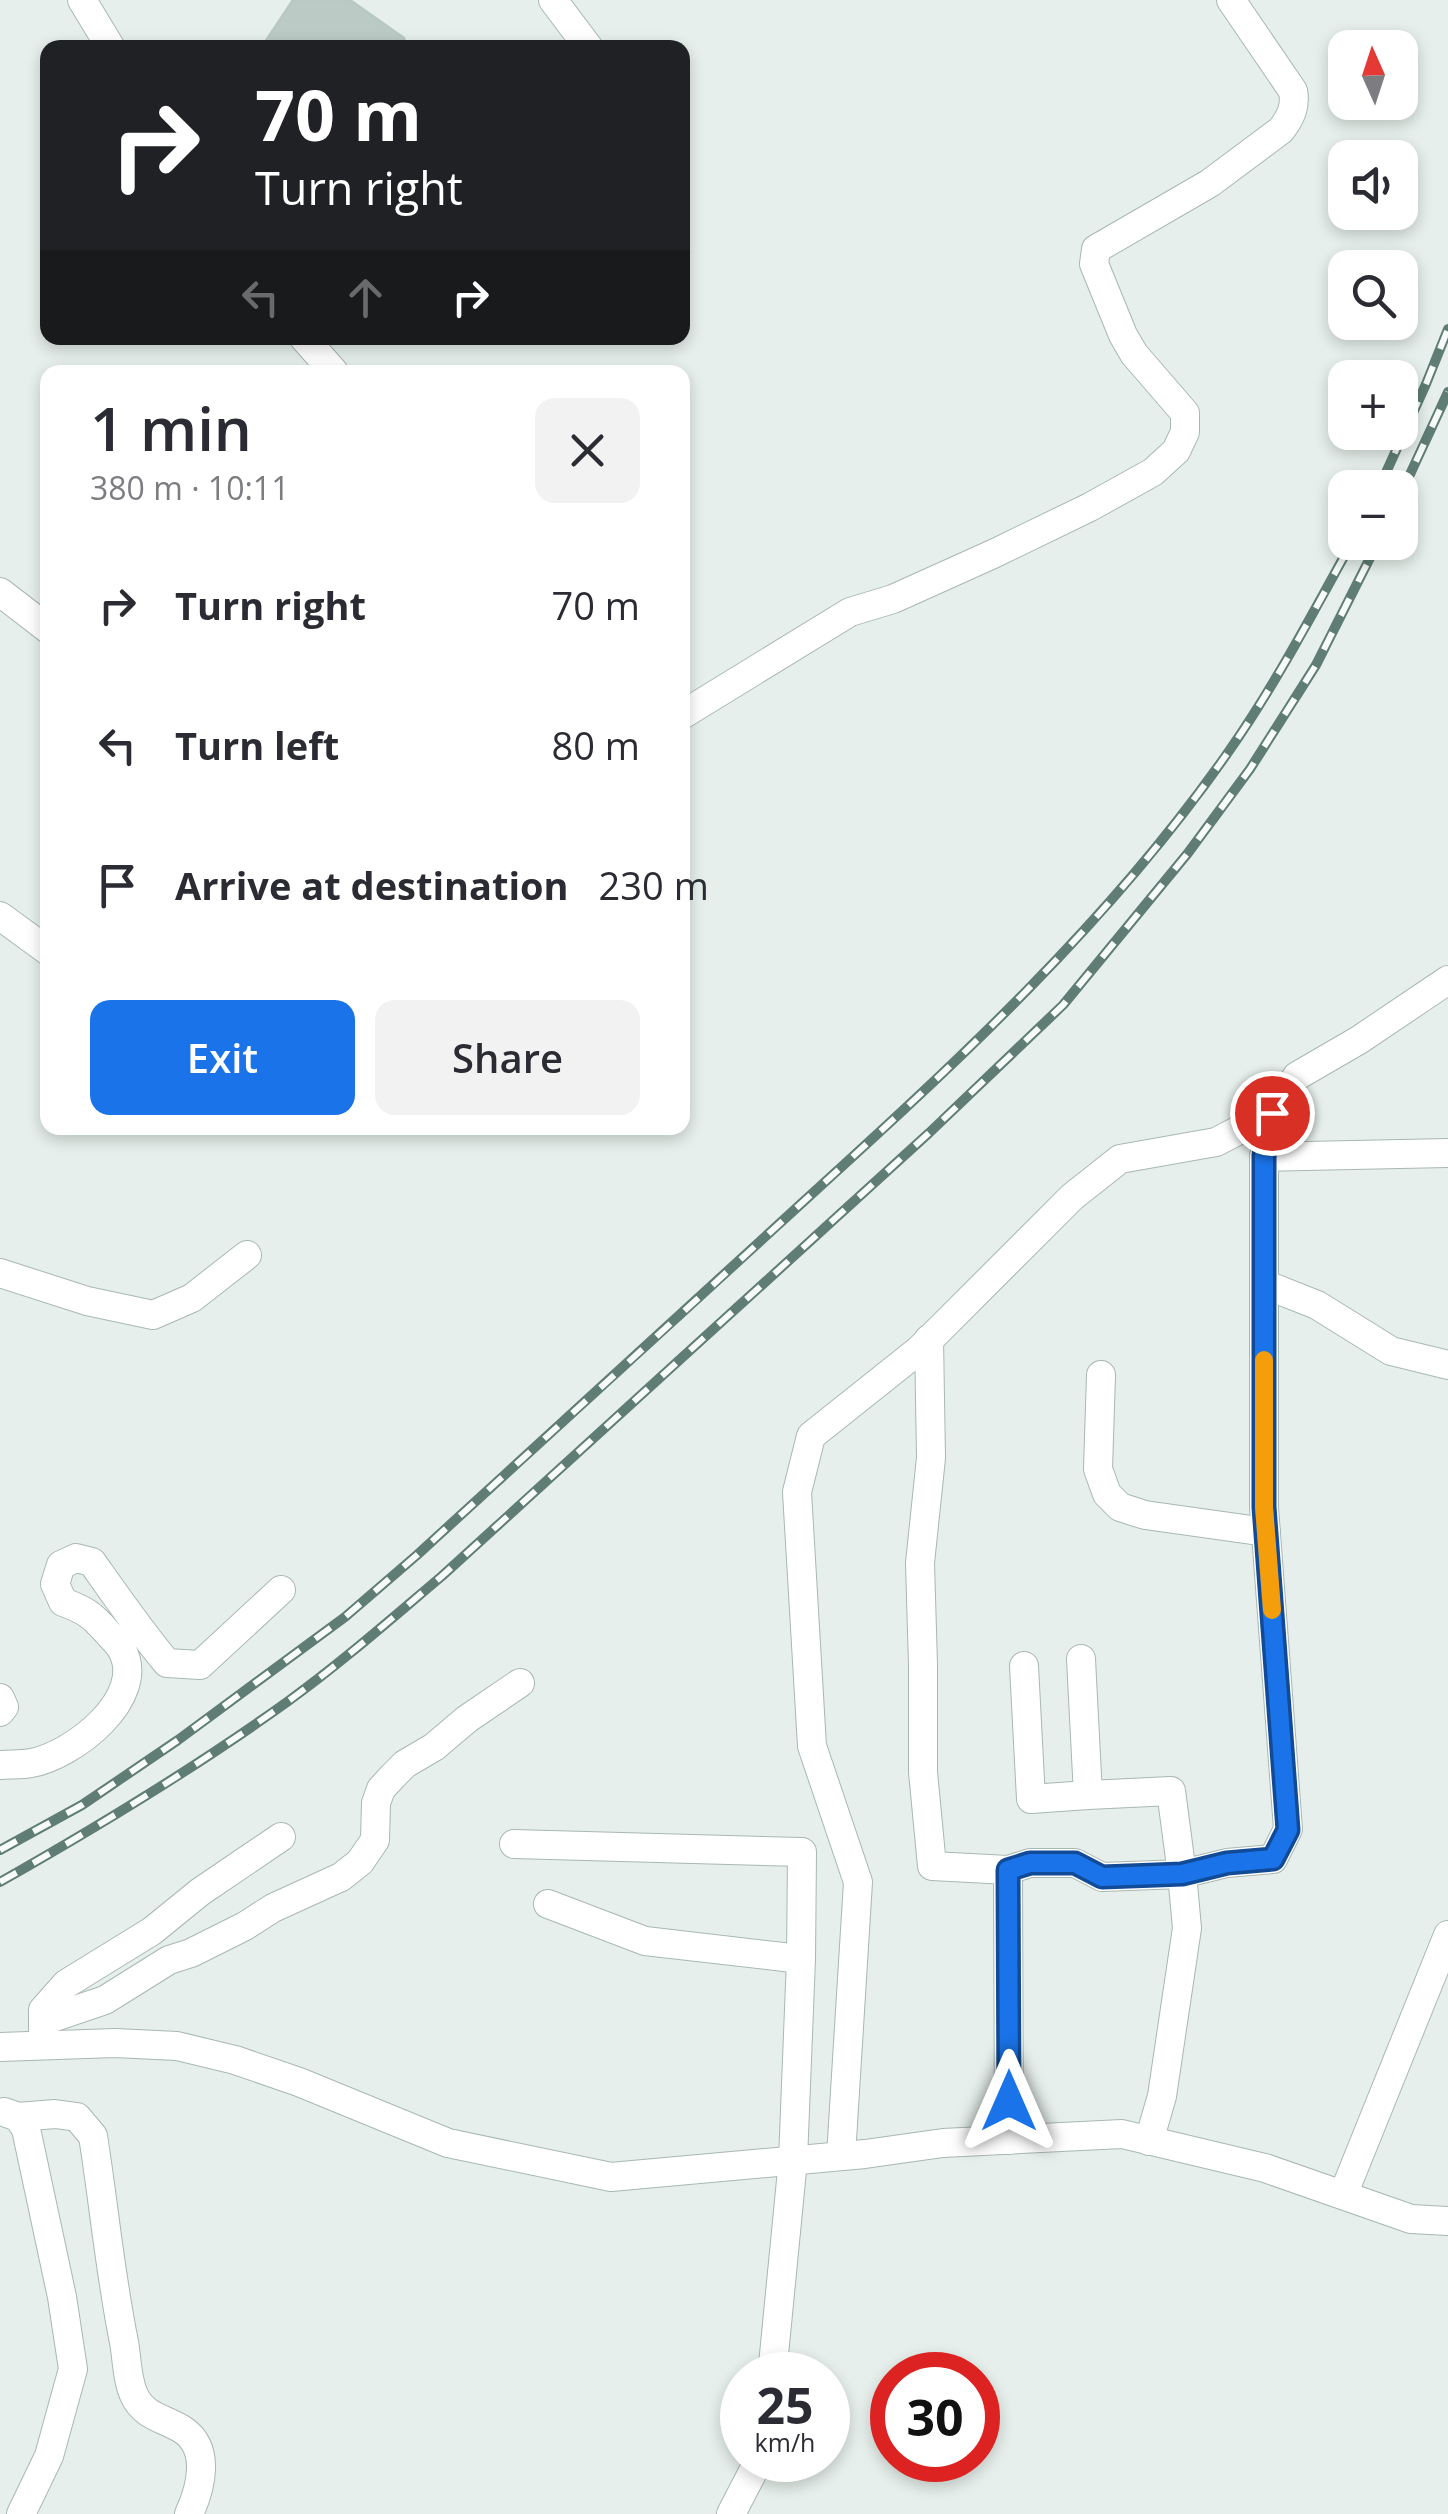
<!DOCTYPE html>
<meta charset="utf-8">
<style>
:root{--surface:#fff;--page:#f2f2f3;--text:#2b2b33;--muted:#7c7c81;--accent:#1a73e8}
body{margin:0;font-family:"Open Sans",sans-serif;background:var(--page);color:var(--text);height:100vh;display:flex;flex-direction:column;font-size:38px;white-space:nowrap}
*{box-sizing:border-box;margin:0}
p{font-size:32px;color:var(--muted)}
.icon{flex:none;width:55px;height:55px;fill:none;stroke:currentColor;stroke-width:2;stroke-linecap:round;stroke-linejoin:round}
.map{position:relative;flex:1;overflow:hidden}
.panel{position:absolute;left:40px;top:365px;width:650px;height:770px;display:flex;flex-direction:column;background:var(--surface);border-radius:20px;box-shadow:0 5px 15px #0003}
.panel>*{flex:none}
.top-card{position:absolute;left:40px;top:40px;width:650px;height:305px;border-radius:20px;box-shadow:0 5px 15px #0003;background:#202124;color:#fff;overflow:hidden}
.needle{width:65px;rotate:357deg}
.fabs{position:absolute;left:1328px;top:30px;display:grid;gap:20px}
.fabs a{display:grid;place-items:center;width:90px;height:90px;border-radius:20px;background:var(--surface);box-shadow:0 5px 15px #0003;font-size:50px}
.speed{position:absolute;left:720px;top:2352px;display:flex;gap:20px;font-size:50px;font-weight:700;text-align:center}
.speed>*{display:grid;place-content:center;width:130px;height:130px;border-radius:50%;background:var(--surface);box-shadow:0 5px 15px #0003;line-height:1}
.speed small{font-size:25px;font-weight:400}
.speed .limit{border:15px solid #d22;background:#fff;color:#111}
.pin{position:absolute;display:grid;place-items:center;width:85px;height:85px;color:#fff;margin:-42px;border:5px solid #fff;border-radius:50%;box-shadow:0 2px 10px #0007}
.me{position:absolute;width:110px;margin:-55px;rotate:0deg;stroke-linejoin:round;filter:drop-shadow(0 0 8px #0008)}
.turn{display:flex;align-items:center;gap:35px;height:210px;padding:0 50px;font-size:45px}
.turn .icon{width:130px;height:130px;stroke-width:2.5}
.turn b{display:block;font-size:70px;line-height:85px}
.lanes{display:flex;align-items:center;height:95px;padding:0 50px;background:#0003;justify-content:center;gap:50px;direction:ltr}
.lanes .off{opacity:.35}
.round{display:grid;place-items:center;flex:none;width:105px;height:105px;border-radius:20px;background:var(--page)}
.headline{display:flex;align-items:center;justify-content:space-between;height:170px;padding:0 50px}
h1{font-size:60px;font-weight:600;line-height:75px}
.action{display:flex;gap:20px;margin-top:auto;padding:20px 50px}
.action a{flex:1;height:115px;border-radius:20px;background:var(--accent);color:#fff;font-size:40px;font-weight:600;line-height:115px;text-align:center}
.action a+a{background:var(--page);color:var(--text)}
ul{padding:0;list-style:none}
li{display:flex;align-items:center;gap:30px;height:140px;padding:0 50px}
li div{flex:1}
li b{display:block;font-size:38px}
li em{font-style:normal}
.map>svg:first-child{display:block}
</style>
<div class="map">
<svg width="1448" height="2514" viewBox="0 0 1448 2514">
<rect width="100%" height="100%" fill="#e6efeb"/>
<polygon fill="#bbcac4" stroke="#b8c9c2" stroke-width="2.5" points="293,0 350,0 404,38 407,48 261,48"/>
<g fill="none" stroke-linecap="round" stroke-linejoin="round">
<defs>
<g id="minor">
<polyline points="82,0 111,48"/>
<polyline points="553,0 589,48"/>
<polyline points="304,338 334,372"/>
<polyline points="0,592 48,629"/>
<path d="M682 715 850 612 893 599 993 554 1090 507 1153 472 1176 451 1185 432V413L1134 354 1123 335 1094 264 1096 249 1210 183 1281 130C1291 117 1296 106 1293 91L1231 0"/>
<polyline points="0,916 48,951"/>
<polyline points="1264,1157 1448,1153"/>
<polyline points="0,1273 87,1301 153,1315 192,1298 247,1255"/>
<polyline points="1264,1284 1317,1305 1391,1351 1448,1365"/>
<polyline points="929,1339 931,1458 920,1563 923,1665 923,1772 932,1866 1008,1870 1009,2140"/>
<polyline points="1101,1375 1098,1469 1107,1494 1120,1507 1145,1515 1266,1532"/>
<polyline points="1024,1666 1031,1799 1088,1795"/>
<polyline points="0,1698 4,1707 0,1712"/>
<path d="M0 1765C10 1764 21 1765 31 1763 72 1756 148 1698 122 1650 119 1644 111 1637 107 1632 92 1615 85 1610 63 1602L55 1584 61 1565 76 1558 92 1562C116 1596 140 1631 167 1663L200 1665 281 1590"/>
<polyline points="514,1844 802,1852 801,1959 793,2160 772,2375"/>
<polyline points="1008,1870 1030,1863 1075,1863 1102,1877 1182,1874 1171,1791 1088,1795 1081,1659"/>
<polyline points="548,1904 645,1941 801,1959"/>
<polyline points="43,2021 105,2000 169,1960 191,1953 245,1926 273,1908 341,1877 360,1862 375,1840 376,1803 381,1789 393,1776 405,1764 434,1747 467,1719 520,1683"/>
<polyline points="43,2029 43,2010 66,1984 152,1931 200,1892 281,1837"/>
<polyline points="0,2047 115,2043 177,2046 235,2060 299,2082 448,2143 611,2177 865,2154 943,2143 1122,2134 1265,2168 1411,2219 1448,2221"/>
<polyline points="4,2112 18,2117 26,2129 62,2297 73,2369 49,2456 21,2514"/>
<path d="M18 2117 55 2114 77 2117 93 2136C104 2205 110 2274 124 2342 127 2359 127 2380 134 2395 144 2417 164 2418 183 2430 211 2449 201 2488 189 2514"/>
<polyline points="1149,2141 1162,2096 1187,1928 1182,1874 1227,1863 1273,1859 1288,1829 1264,1507 1264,1157 1272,1113 1297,1076 1359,1040 1448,980"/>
<polyline points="841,2156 858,1882 812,1746 797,1492 811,1436 919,1350 1072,1197 1120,1159 1216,1142 1272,1113"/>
<polyline points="1343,2195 1448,1935"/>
<polyline points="731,2514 759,2460"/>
</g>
</defs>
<use href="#minor" stroke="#a8b8b2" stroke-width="30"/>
<use href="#minor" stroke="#fff" stroke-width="28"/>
<defs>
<g id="rail">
<polyline points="1379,488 1426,384 1448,329"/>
<polyline points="1400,496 1448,392"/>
<path d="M0 1850 82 1805 178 1740 345 1617 417 1555C546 1437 675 1320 803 1202 956 1063 1110 922 1229 751 1275 685 1313 613 1352 542"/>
<path d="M0 1882C99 1826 195 1768 287 1702 341 1663 391 1619 442 1576L929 1133 1063 1005 1188 853 1250 769 1316 665 1378 542"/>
</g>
</defs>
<use href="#rail" stroke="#5f7d75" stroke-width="10"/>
<use href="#rail" stroke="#f7fbf9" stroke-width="6" stroke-dasharray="19" stroke-linecap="butt"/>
</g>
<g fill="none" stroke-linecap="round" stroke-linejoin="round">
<defs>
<polyline id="route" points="1009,2101 1008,1870 1030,1863 1075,1863 1102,1877 1156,1875 1182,1874 1227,1863 1273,1859 1288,1830 1264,1507 1264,1156 1272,1113"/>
</defs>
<use href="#route" stroke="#114b97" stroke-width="25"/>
<use href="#route" stroke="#1a73e8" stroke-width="18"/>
<polyline stroke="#f59e0b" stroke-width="18" points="1264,1360 1264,1507 1272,1610"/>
</g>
</svg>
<div class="fabs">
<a><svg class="needle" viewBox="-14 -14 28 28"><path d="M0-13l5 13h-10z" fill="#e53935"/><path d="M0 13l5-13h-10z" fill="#7c7c81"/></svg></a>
<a><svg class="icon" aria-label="sound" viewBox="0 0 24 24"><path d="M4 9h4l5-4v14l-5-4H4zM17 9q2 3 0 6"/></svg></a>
<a><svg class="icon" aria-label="search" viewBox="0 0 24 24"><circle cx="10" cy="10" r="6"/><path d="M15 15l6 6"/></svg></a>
<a>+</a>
<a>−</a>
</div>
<div class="speed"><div>25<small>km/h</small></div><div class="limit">30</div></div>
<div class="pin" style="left:1272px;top:1113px;background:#d93025"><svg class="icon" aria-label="arrive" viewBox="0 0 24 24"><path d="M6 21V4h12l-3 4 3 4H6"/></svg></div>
<svg class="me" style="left:1009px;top:2101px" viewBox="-20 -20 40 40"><path d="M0-17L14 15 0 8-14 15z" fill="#1a73e8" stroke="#fff" stroke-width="4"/></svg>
<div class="top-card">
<div class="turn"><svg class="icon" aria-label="right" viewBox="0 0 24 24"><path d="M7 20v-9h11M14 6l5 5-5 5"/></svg><div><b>70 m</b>Turn right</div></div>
<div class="lanes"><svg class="icon off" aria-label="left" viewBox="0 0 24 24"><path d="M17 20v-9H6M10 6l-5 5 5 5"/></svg><svg class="icon off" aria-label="ahead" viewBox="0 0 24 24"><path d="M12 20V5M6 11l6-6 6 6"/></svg><svg class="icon" aria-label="right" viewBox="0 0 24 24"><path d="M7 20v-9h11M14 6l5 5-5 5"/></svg></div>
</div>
<section class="panel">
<div class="headline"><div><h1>1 min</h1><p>380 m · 10:11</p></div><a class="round"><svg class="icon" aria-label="close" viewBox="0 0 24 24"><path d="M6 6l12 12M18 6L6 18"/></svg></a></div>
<ul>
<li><svg class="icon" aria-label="right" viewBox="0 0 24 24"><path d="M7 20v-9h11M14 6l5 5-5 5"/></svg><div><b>Turn right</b></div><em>70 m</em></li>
<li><svg class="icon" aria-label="left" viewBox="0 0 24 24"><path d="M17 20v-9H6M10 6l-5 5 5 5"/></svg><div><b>Turn left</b></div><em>80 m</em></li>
<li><svg class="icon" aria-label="arrive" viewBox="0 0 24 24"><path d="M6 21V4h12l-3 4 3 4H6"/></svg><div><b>Arrive at destination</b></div><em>230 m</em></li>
</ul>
<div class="action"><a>Exit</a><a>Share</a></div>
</section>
</div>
